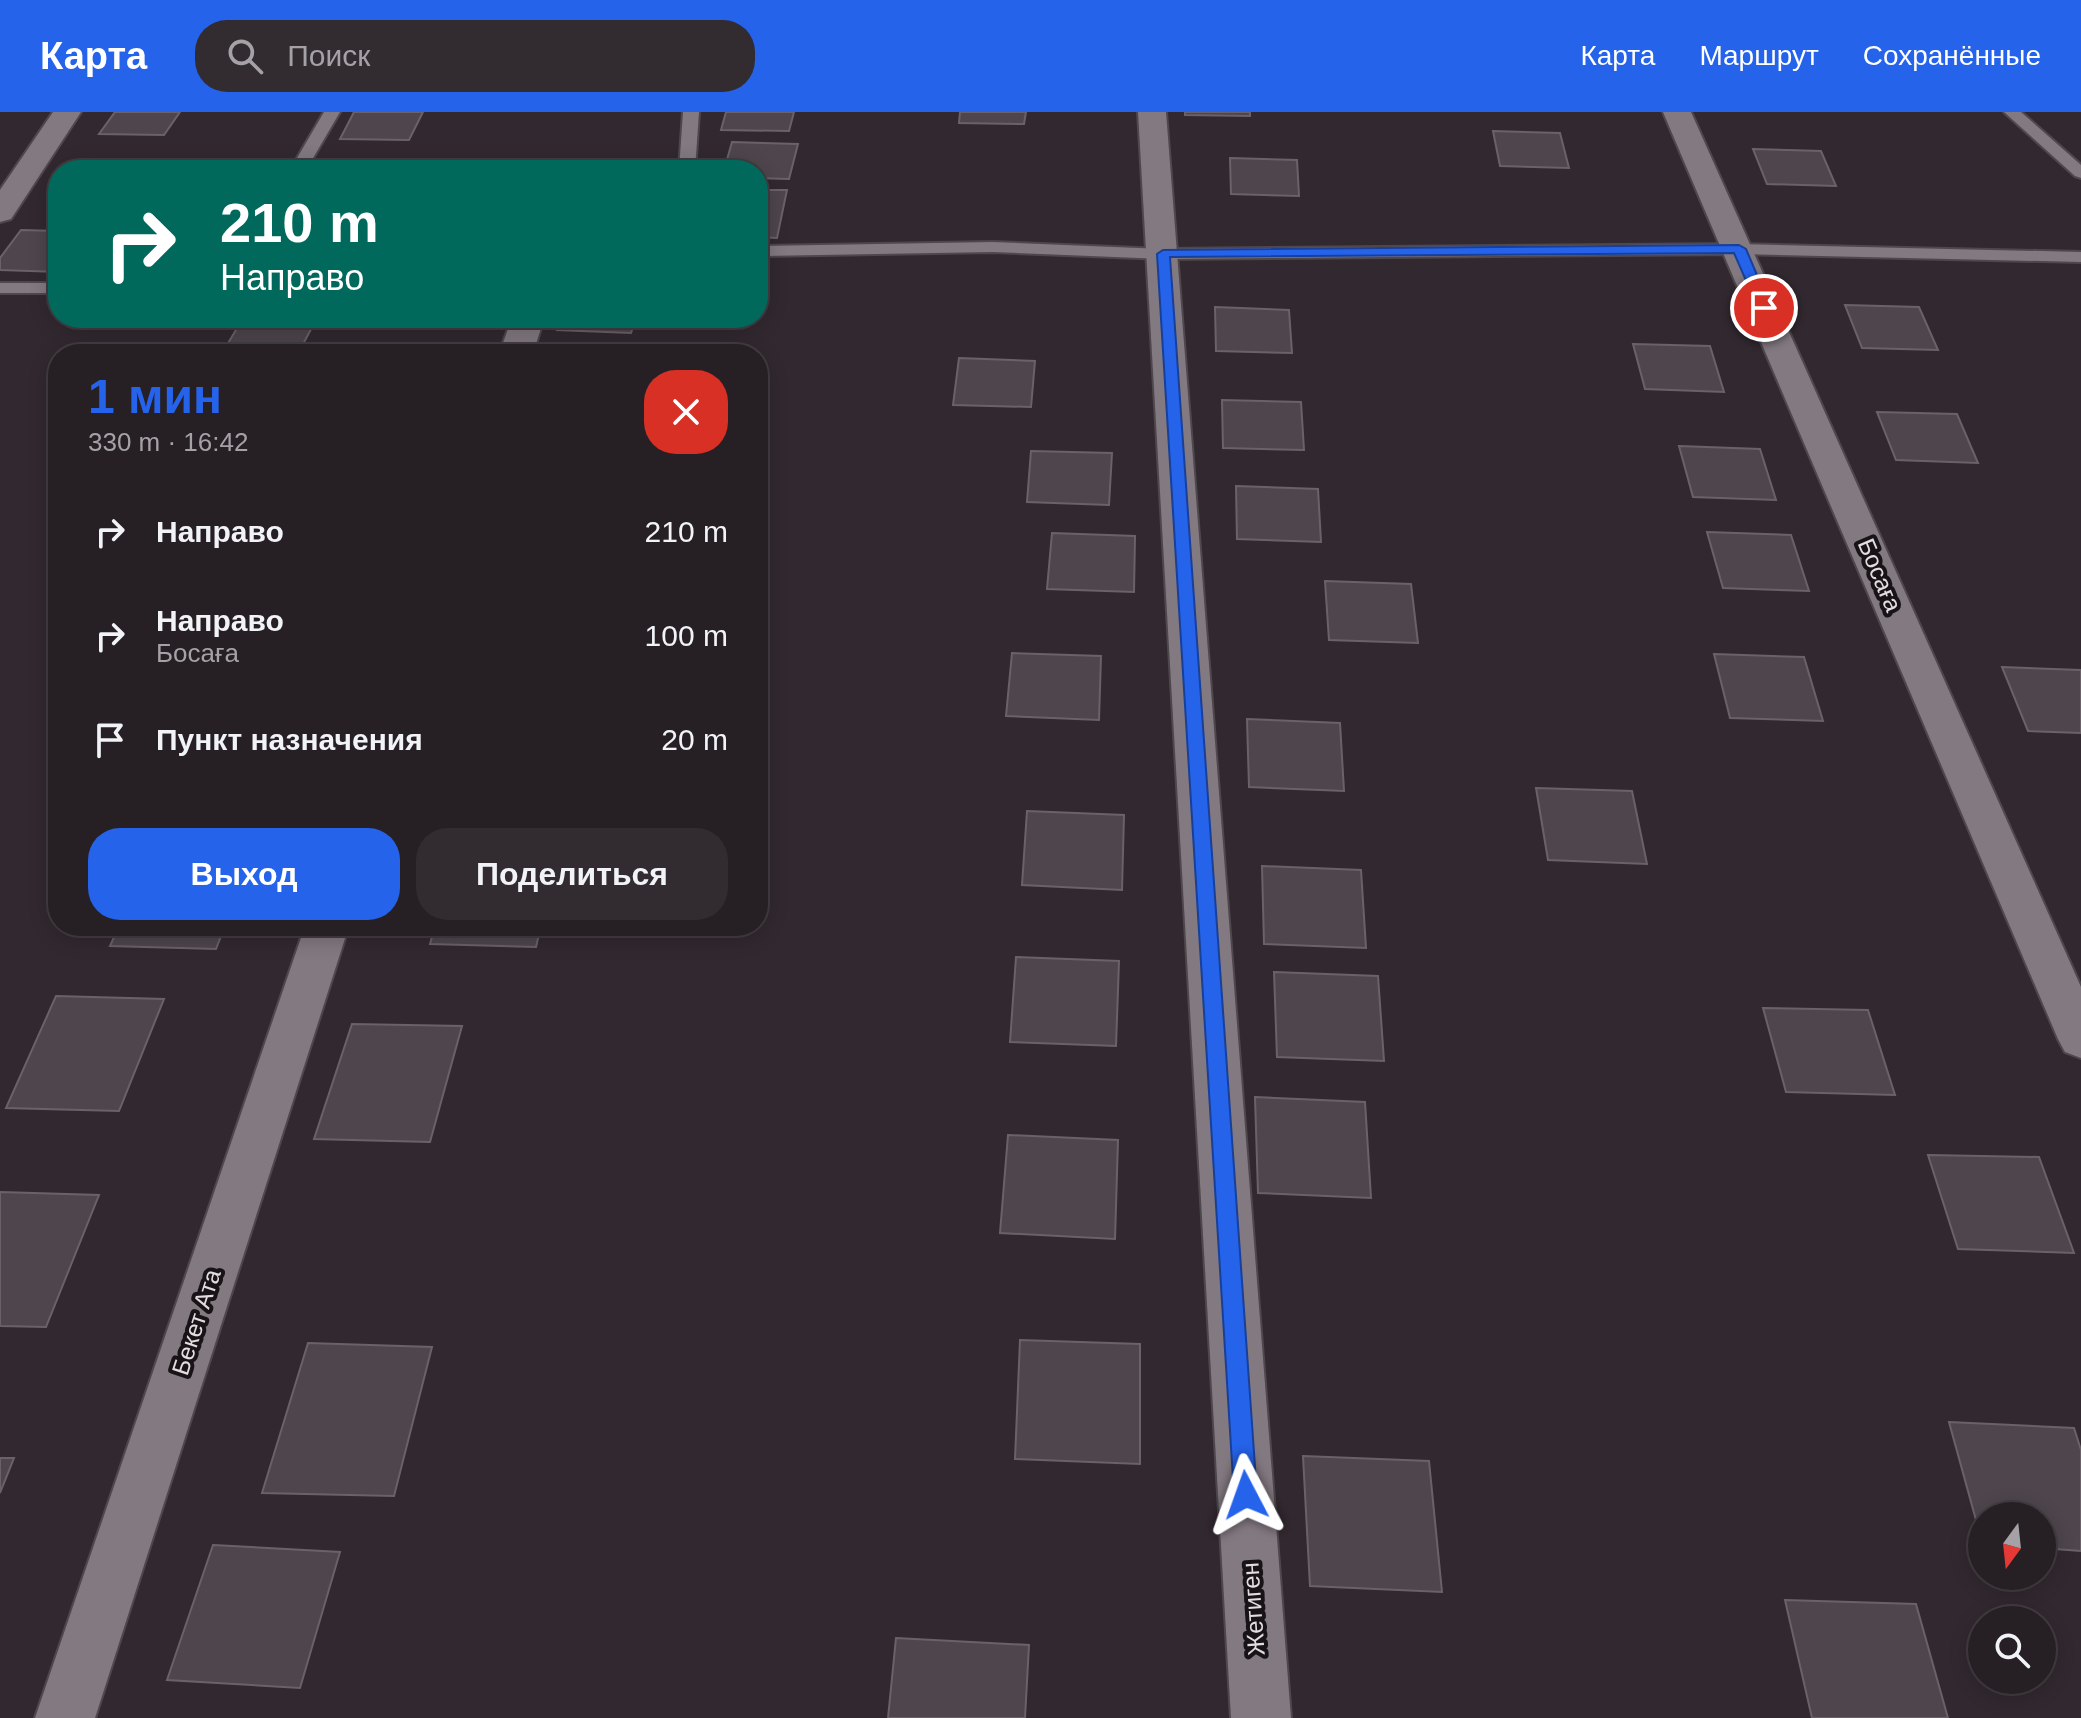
<!DOCTYPE html>
<html lang="ru">
<meta charset="utf-8">
<style>
:root{--surface:#261f24;--page:#322c31;--text:#f1f3f6;--muted:#a4a2a6;--line:#423d41;--accent:#2563eb}
body{margin:0;font-family:Helvetica,sans-serif;background:var(--page);color:var(--text);height:100vh;display:flex;flex-direction:column;font-size:30px;white-space:nowrap}
*{box-sizing:border-box;margin:0}
p{font-size:26px;color:var(--muted)}
.icon{flex:none;width:44px;height:44px;fill:none;stroke:currentColor;stroke-width:2;stroke-linecap:round;stroke-linejoin:round}
.map{position:relative;flex:1;overflow:hidden}
.panel{position:absolute;left:48px;top:232px;width:720px;height:592px;display:flex;flex-direction:column;background:var(--surface);border-radius:32px;box-shadow:0 4px 20px #0003,0 0 0 2px var(--line)}
.panel>*{flex:none}
.top-card{position:absolute;left:48px;top:48px;width:720px;height:168px;border-radius:32px;box-shadow:0 4px 20px #0003,0 0 0 2px var(--line);background:#00695c;color:#fff;overflow:hidden}
.needle{width:52px;rotate:195deg}
.buttons{position:absolute;left:1968px;top:1390px;display:grid;gap:16px}
.buttons a{display:grid;place-items:center;width:88px;height:88px;border-radius:50%;background:var(--surface);box-shadow:0 4px 20px #0003,0 0 0 2px var(--line);font-size:40px}
.pin{position:absolute;display:grid;place-items:center;width:68px;height:68px;color:#fff;margin:-34px;border:4px solid #fff;border-radius:50%;box-shadow:0 2px 8px #0007}
.me{position:absolute;width:88px;margin:-44px;rotate:356deg;stroke-linejoin:round;filter:drop-shadow(0 0 6px #0008)}
.turn{display:flex;align-items:center;gap:28px;height:168px;padding:0 40px;font-size:36px}
.turn .icon{width:104px;height:104px;stroke-width:2.5}
.turn b{display:block;font-size:56px;line-height:68px}
.round{display:grid;place-items:center;flex:none;width:84px;height:84px;border-radius:32px;background:var(--page)}
.summary{display:flex;align-items:center;justify-content:space-between;height:136px;padding:0 40px}
h1{font-size:48px;font-weight:700;line-height:60px;color:var(--accent)}
.primary-button{display:flex;gap:16px;margin-top:auto;padding:16px 40px}
.primary-button a{flex:1;height:92px;border-radius:32px;background:var(--accent);color:#fff;font-size:32px;font-weight:700;line-height:92px;text-align:center}
.primary-button a+a{background:var(--page);color:var(--text)}
ul{padding:0;list-style:none}
li{display:flex;align-items:center;gap:24px;height:104px;padding:0 40px}
li div{flex:1}
li b{display:block;font-size:30px}
li em{font-style:normal}
header{display:flex;align-items:center;gap:48px;box-sizing:border-box;height:112px;padding:0 40px;background:var(--accent);color:#fff}
header strong{font-size:38px}
nav{display:flex;gap:44px;margin-inline-start:auto;font-size:28px}
.search{width:560px;height:72px;background:var(--page);display:flex;align-items:center;gap:20px;box-sizing:border-box;padding:0 28px;border-radius:32px;color:var(--muted);font-size:30px}
.map>svg:first-child{display:block}
</style>
<header>
<strong>Карта</strong>
<div class="search"><svg class="icon" aria-label="search" viewBox="0 0 24 24"><circle cx="10" cy="10" r="6"/><path d="M15 15l6 6"/></svg>Поиск</div>
<nav><a>Карта</a><a>Маршрут</a><a>Сохранённые</a></nav>
</header>
<div class="map">
<svg width="2081" height="1606" viewBox="0 0 2081 1606">
<rect width="100%" height="100%" fill="#322930"/>
<g fill="#4e454d" stroke="#6b6169" stroke-width="2">
<polygon points="115,0 180,0 164,23 99,22"/>
<polygon points="354,0 423,0 409,28 340,27"/>
<polygon points="726,0 794,0 789,19 721,18"/>
<polygon points="960,0 1026,0 1024,12 959,11"/>
<polygon points="1185,0 1250,0 1250,4 1185,3"/>
<polygon points="1493,19 1560,21 1569,56 1500,54"/>
<polygon points="732,30 798,32 789,67 758,66 758,58 724,58"/>
<polygon points="1753,37 1821,39 1836,74 1767,72"/>
<polygon points="1230,46 1297,48 1299,84 1231,82"/>
<polygon points="87,53 149,53 147,58 84,58"/>
<polygon points="758,78 787,78 777,126 758,125"/>
<polygon points="21,118 58,119 58,160 0,158 0,146"/>
<polygon points="1845,193 1919,195 1938,238 1862,236"/>
<polygon points="1215,195 1289,198 1292,241 1216,239"/>
<polygon points="243,206 317,206 301,236 227,233"/>
<polygon points="561,206 636,206 631,221 557,218"/>
<polygon points="1633,232 1710,234 1724,280 1645,277"/>
<polygon points="959,246 1035,249 1031,295 953,293"/>
<polygon points="1222,288 1301,290 1304,338 1223,336"/>
<polygon points="1877,300 1957,302 1978,351 1896,348"/>
<polygon points="1679,334 1760,337 1776,388 1693,385"/>
<polygon points="1031,339 1112,341 1109,393 1027,390"/>
<polygon points="1236,374 1318,377 1321,430 1237,427"/>
<polygon points="1707,420 1791,423 1809,479 1723,476"/>
<polygon points="1052,421 1135,424 1134,480 1047,477"/>
<polygon points="1325,469 1411,472 1418,531 1329,528"/>
<polygon points="1012,541 1101,544 1099,608 1006,604"/>
<polygon points="1714,542 1804,545 1823,609 1730,606"/>
<polygon points="2002,555 2081,558 2081,621 2028,619"/>
<polygon points="1247,607 1340,611 1344,679 1249,675"/>
<polygon points="1536,676 1632,679 1647,752 1548,748"/>
<polygon points="1027,699 1124,703 1122,778 1022,773"/>
<polygon points="1262,754 1361,758 1366,836 1264,832"/>
<polygon points="119,814 225,814 216,837 110,834"/>
<polygon points="435,814 541,814 536,835 430,832"/>
<polygon points="1016,845 1119,849 1116,934 1010,930"/>
<polygon points="1274,860 1378,864 1384,949 1277,945"/>
<polygon points="56,884 164,887 119,999 6,996"/>
<polygon points="1763,896 1868,898 1895,983 1786,980"/>
<polygon points="352,912 462,914 430,1030 314,1027"/>
<polygon points="1255,985 1365,990 1371,1086 1258,1081"/>
<polygon points="1008,1023 1118,1028 1115,1127 1000,1121"/>
<polygon points="1928,1043 2039,1045 2074,1141 1958,1137"/>
<polygon points="0,1080 99,1083 46,1215 0,1214"/>
<polygon points="1020,1228 1140,1232 1140,1352 1015,1347"/>
<polygon points="308,1231 432,1235 394,1384 262,1381"/>
<polygon points="1949,1310 2074,1316 2081,1338 2081,1439 2042,1436 2042,1404 1982,1404 1982,1430"/>
<polygon points="1303,1344 1429,1349 1442,1480 1310,1474"/>
<polygon points="0,1346 14,1346 0,1381"/>
<polygon points="213,1433 340,1440 300,1576 167,1568"/>
<polygon points="1785,1488 1916,1492 1948,1606 1812,1606"/>
<polygon points="896,1526 1029,1533 1025,1606 888,1606"/>
</g>
<g fill="none" stroke-linecap="round" stroke-linejoin="round">
<defs>
<g id="service">
<polygon points="324,0 340,0 306,58 290,58"/>
<polygon points="683,0 699,0 695,58 679,58"/>
<polygon points="2004,0 2021,0 2081,53 2081,66 2075,64"/>
<polygon points="993,130 1163,137 1739,132 2081,140 2081,150 1739,142 1163,147 993,140 758,144 758,134"/>
<rect x="0" y="171" width="58" height="10"/>
</g>
<g id="minor">
<polygon points="53,0 81,0 11,107 0,110 0,78"/>
<polygon points="1138,0 1166,0 1291,1606 1231,1606"/>
<polygon points="1663,0 1691,0 2081,875 2081,946 2065,940 2058,927"/>
<polygon points="512,206 544,206 533,242 499,242"/>
<polygon points="305,814 349,814 95,1606 35,1606"/>
</g>
</defs>
<use href="#service" stroke="#4e474c" stroke-width="4"/>
<use href="#minor" stroke="#4e474c" stroke-width="4"/>
<use href="#service" fill="#837981" fill-rule="evenodd"/>
<use href="#minor" fill="#837981" fill-rule="evenodd"/>
</g>
<polygon fill="#2563eb" stroke="#184099" stroke-width="2" points="1739,133 1746,137 1771,196 1769,198 1758,196 1734,141 1170,145 1257,1383 1254,1391 1246,1394 1238,1391 1234,1383 1157,142 1163,138"/>
<g text-anchor="middle" dominant-baseline="central" stroke-width="8" stroke-linejoin="round" paint-order="stroke">
<g font-size="24" fill="#e3dde1" stroke="#171316">
<text transform="translate(1880 463) rotate(67)">Босаға</text>
<text transform="translate(196 1210) rotate(-72)">Бекет Ата</text>
<text transform="translate(1253 1497) rotate(-94)">Жетиген</text>
</g>
</g>
</svg>
<div class="buttons">
<a><svg class="needle" viewBox="-14 -14 28 28"><path d="M0-13l5 13h-10z" fill="#e53935"/><path d="M0 13l5-13h-10z" fill="#a4a2a6"/></svg></a>
<a><svg class="icon" aria-label="search" viewBox="0 0 24 24"><circle cx="10" cy="10" r="6"/><path d="M15 15l6 6"/></svg></a>
</div>
<div class="pin" style="left:1764px;top:196px;background:#d93025"><svg class="icon" aria-label="arrive" viewBox="0 0 24 24"><path d="M6 21V4h12l-3 4 3 4H6"/></svg></div>
<svg class="me" style="left:1246px;top:1383px" viewBox="-20 -20 40 40"><path d="M0-17L14 15 0 8-14 15z" fill="#2563eb" stroke="#fff" stroke-width="4"/></svg>
<div class="top-card">
<div class="turn"><svg class="icon" aria-label="right" viewBox="0 0 24 24"><path d="M7 20v-9h11M14 6l5 5-5 5"/></svg><div><b>210 m</b>Направо</div></div>
</div>
<section class="panel">
<div class="summary"><div><h1>1 мин</h1><p>330 m · 16:42</p></div><a class="round" style="background:#d93025;color:#fff"><svg class="icon" aria-label="close" viewBox="0 0 24 24"><path d="M6 6l12 12M18 6L6 18"/></svg></a></div>
<ul>
<li><svg class="icon" aria-label="right" viewBox="0 0 24 24"><path d="M7 20v-9h11M14 6l5 5-5 5"/></svg><div><b>Направо</b></div><em>210 m</em></li>
<li><svg class="icon" aria-label="right" viewBox="0 0 24 24"><path d="M7 20v-9h11M14 6l5 5-5 5"/></svg><div><b>Направо</b><p>Босаға</p></div><em>100 m</em></li>
<li><svg class="icon" aria-label="arrive" viewBox="0 0 24 24"><path d="M6 21V4h12l-3 4 3 4H6"/></svg><div><b>Пункт назначения</b></div><em>20 m</em></li>
</ul>
<div class="primary-button"><a>Выход</a><a>Поделиться</a></div>
</section>
</div>
